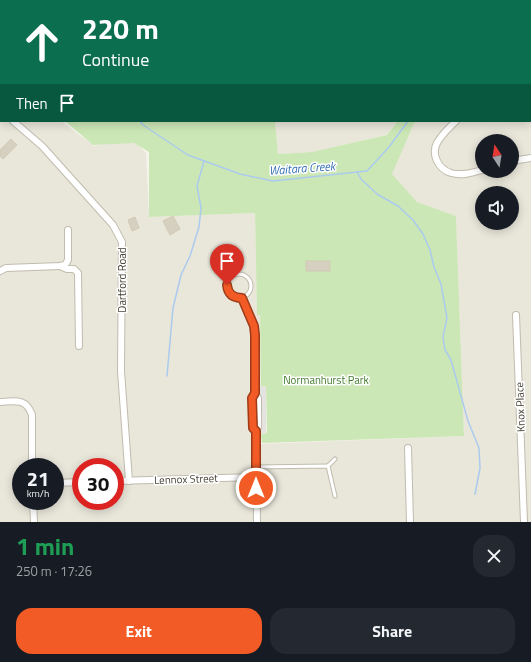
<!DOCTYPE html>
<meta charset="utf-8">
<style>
:root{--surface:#171b24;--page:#242831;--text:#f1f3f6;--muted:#9ea1a6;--accent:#f25b25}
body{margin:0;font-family:"Titillium Web",sans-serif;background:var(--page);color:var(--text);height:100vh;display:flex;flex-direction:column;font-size:15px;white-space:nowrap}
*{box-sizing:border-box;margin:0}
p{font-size:13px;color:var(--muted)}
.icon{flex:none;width:22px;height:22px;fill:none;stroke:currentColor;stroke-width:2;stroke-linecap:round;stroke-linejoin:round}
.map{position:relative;height:522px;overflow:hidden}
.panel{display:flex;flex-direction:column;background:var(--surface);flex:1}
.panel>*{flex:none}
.guide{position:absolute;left:0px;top:0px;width:531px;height:122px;box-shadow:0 2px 10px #0003;background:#0b6e4f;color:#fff;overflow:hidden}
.needle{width:26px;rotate:348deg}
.tools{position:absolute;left:475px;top:134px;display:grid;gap:8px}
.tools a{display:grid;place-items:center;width:44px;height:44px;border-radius:50%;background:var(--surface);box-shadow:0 2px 10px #0003;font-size:20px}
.speed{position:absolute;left:12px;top:458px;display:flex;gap:8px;font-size:20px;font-weight:700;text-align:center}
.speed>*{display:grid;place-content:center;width:52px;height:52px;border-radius:50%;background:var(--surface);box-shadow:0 2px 10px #0003;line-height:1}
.speed small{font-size:10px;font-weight:400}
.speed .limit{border:6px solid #d22;background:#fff;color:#111}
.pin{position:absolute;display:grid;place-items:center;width:34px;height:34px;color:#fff;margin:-41px -17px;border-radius:50% 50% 50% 0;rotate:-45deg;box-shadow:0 0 4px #0007}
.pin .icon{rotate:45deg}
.me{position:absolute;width:44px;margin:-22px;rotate:0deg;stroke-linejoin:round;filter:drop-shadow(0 0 3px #0008)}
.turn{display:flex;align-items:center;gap:14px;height:84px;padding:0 16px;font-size:18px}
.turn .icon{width:52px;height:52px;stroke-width:2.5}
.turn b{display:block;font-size:28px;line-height:34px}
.then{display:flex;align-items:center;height:38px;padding:0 16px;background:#0003;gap:8px;font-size:15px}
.round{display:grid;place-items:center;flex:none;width:42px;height:42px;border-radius:16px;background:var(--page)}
.summary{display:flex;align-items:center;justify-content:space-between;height:68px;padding:0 16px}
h1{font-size:24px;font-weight:700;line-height:30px;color:#1e9e55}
.action{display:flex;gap:8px;margin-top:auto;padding:8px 16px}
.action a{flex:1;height:46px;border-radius:16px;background:var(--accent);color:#fff;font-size:16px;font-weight:700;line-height:46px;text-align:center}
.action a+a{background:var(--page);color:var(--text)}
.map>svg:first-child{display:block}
</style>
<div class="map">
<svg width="531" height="522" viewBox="0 0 531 522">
<rect width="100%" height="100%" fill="#f5f3eb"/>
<g fill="#e9e6da" fill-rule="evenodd">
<path d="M187 0H531V522H0V18L1 121H61L94 146 134 140 146 153 149 217 255 213 257 314 260 315 261 444 464 436 456 216 417 202 391 174 415 121H530V1H186ZM482 141H512V171H482ZM482 193H512V223H482ZM21 467H55V501H21ZM81 467H115V501H81Z"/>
<polygon points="275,121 398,121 387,135 312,152 278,154"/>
</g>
<g fill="#cce7b6">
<polygon points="0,0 186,0 1,1 1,17"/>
<polygon points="65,121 275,121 278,154 312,152 387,135 398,121 415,121 392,174 417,202 456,216 464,436 262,443 261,434 267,433 266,386 261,387 260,315 257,315 255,213 149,217 149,152 134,143 93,145"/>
</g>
<polygon fill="#e4e3df" points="266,386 266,433 256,434 255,388"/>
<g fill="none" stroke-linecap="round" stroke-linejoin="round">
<g stroke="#abcbee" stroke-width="1.5">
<polyline points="95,0 95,1"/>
<polyline points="530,26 531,25"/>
<polyline points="140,121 143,125 188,155 240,174 273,181 367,171 389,147 408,121"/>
<polyline points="357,172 361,179 377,194 398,206 413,220 423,234 430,250 434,267 441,284 447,318 443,337 445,350 451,360 468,421 479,448 480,468 475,494"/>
<polyline points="167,376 173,308 181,275 190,256 199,227 201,208 197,186 204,161"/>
</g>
</g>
<g fill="#d6d0c1" stroke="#d1c9b4">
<polygon points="11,139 17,145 3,159 0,156 0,150"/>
<polygon points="173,216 180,229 170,235 163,221"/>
<polygon points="135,217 139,228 132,231 128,220"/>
<rect x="306" y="261" width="24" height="10"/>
</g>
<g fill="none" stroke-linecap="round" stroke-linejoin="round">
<defs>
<g id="lane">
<polyline points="435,1 435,0"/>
<circle cx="239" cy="286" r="12"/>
<polyline points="328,466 335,459"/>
<polyline points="256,467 328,466 335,496"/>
</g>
<g id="street">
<polyline points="242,1 243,0"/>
<polyline points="440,1 440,0"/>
<polyline points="530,79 531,79"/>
<polyline points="0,110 1,110"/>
<polyline points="13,121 42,146 113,225 122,242 121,371 129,481"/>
<path d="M456 121C449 128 442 134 437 143 431 154 438 169 451 173 461 176 472 173 482 170"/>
<polyline points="512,161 531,158"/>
<polyline points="60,266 67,269 74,269 78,273 79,346"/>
<polyline points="0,271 6,268 60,266 65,265 68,260 68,230"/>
<polyline points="244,304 254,326 255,335 255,393 258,398 258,427 256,431 256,434 257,522"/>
<polyline points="516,315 524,522"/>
<polyline points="255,393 252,398 253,427 256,431"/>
<path d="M0 402C16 401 26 398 32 415V467"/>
<polyline points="408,448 410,522"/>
<polyline points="115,481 256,477"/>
<polyline points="55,483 81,482"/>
<polyline points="33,501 34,522"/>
</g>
</defs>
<use href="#lane" stroke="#c0bcae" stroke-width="5"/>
<use href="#street" stroke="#c0bcae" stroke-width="8"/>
<use href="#lane" stroke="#fff" stroke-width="3"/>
<use href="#street" stroke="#fff" stroke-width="6"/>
</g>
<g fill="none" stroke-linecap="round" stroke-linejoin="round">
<defs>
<path id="route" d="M227 285C228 294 233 298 242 298L254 326 255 335V393L252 398 253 428 256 431V488"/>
</defs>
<use href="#route" stroke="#9d3b18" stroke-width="10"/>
<use href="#route" stroke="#f25b25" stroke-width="7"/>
</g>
<g text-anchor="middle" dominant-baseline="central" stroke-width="3" stroke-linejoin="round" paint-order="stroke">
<g font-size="11" fill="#494539" stroke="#fff">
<text transform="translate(122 280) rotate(-90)">Dartford Road</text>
<text transform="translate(520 407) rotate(-92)">Knox Place</text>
<text transform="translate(186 479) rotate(-2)">Lennox Street</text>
</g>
<g font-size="11" fill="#427a2d" stroke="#fff">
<text x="326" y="380">Normanhurst Park</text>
</g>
<g font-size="12" font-style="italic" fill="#3570b3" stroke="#fff">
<text transform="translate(302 168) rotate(-4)">Waitara Creek</text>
</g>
</g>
</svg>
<div class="tools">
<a><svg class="needle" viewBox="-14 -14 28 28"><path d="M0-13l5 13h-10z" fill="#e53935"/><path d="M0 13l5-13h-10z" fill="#9ea1a6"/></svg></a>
<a><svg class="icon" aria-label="sound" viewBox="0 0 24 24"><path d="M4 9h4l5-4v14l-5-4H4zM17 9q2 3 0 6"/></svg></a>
</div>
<div class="speed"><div>21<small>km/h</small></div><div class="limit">30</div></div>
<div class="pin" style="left:227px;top:285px;background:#d93025"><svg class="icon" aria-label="arrive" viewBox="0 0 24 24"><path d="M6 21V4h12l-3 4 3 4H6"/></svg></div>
<svg class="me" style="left:256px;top:488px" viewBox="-20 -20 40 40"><circle r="17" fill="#f25b25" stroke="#fff" stroke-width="3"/><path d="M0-11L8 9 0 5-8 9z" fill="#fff"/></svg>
<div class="guide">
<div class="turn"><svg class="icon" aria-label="ahead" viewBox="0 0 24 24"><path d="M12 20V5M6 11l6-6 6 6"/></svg><div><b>220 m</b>Continue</div></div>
<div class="then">Then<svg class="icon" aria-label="arrive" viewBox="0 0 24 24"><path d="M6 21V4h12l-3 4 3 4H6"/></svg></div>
</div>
</div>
<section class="panel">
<div class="summary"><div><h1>1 min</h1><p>250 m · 17:26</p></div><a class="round"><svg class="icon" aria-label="close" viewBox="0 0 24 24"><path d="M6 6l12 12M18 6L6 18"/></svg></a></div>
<div class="action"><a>Exit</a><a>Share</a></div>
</section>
